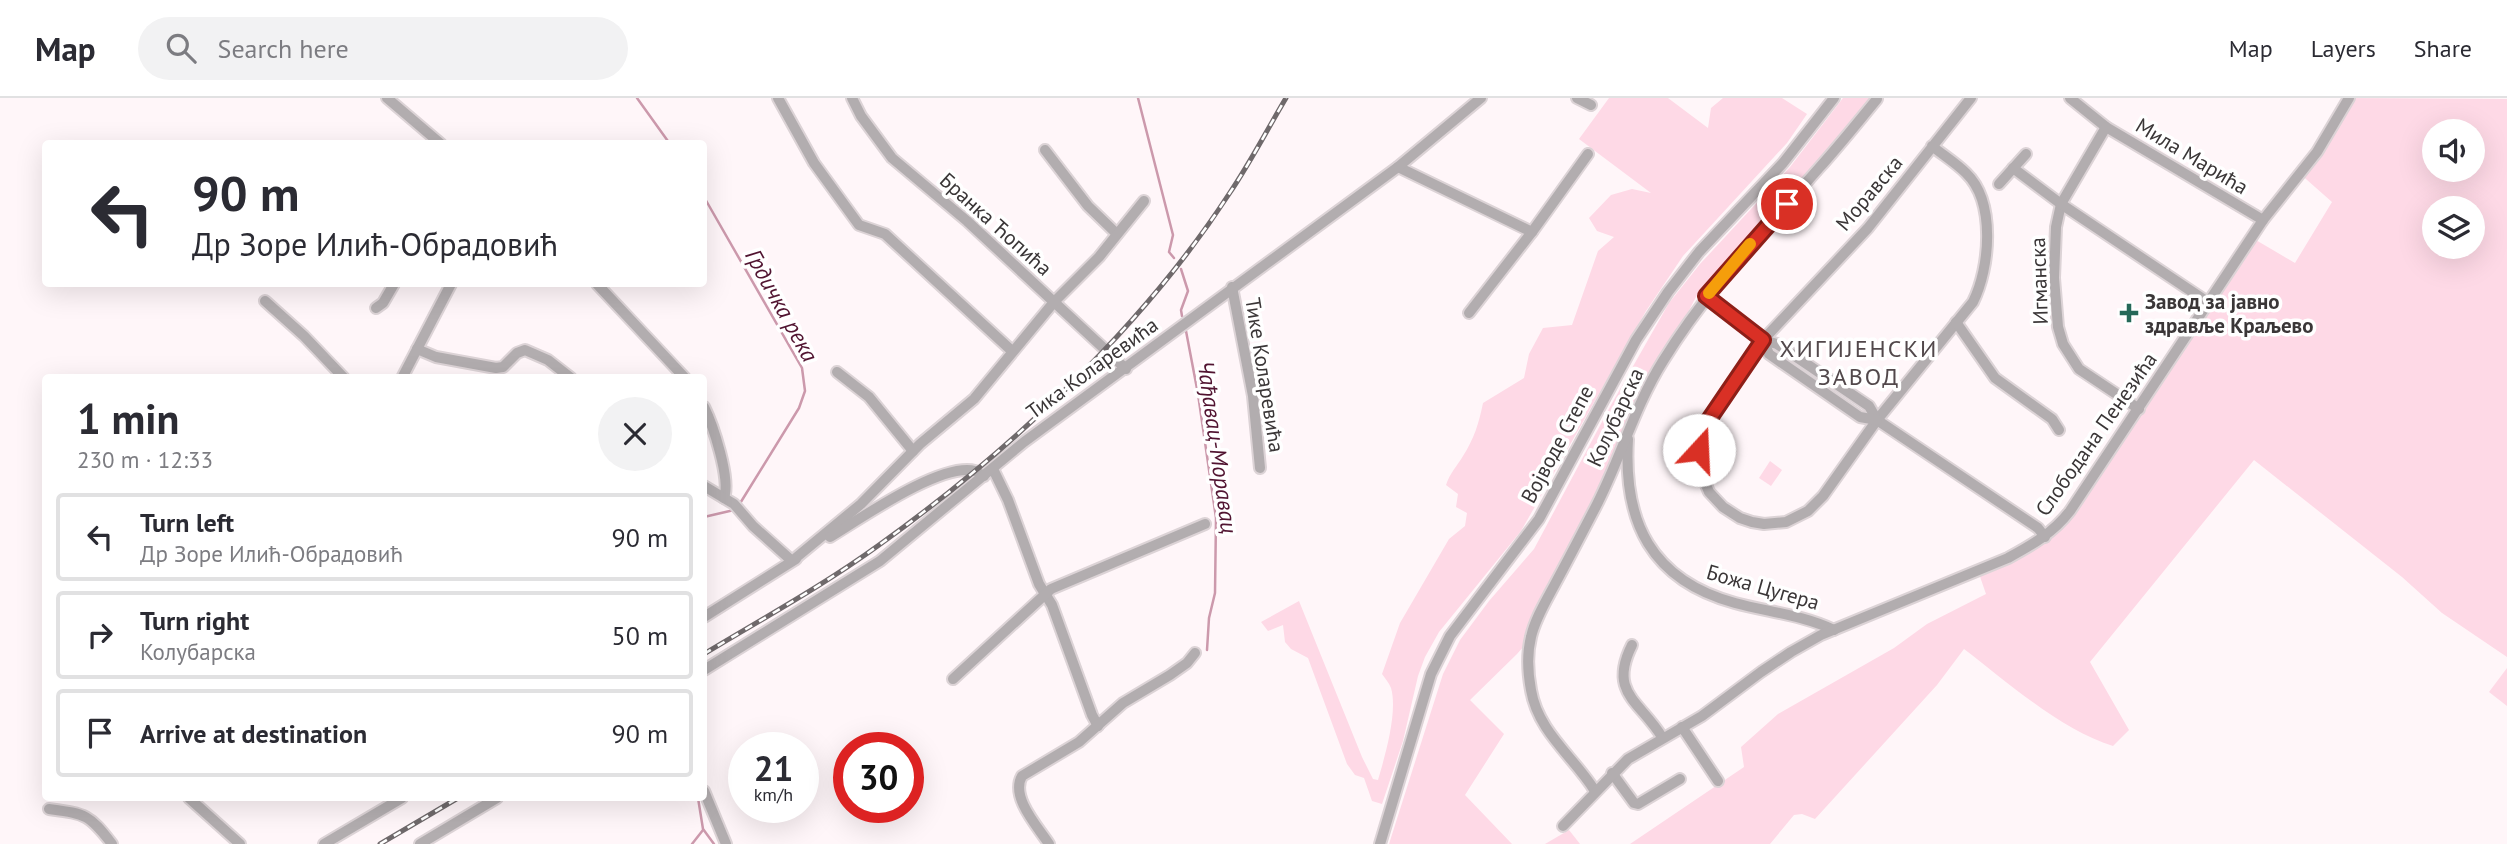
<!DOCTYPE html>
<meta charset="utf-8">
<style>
:root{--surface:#fff;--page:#f2f2f3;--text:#2b2b33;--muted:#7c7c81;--line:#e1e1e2}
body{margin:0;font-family:"PT Sans",sans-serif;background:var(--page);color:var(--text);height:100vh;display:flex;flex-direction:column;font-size:26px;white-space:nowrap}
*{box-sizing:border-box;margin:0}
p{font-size:23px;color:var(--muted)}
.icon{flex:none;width:38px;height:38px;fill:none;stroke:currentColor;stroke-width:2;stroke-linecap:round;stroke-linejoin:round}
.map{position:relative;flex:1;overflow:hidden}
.side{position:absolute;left:42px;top:276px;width:665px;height:427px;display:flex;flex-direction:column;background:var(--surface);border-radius:7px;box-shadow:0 7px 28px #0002}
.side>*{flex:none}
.guide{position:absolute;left:42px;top:42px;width:665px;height:147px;border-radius:7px;box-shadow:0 7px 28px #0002;background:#fff;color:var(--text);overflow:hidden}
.fabs{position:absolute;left:2422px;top:21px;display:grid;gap:14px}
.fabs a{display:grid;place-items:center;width:63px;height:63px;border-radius:50%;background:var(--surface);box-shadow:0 7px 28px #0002;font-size:35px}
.speed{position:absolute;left:728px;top:634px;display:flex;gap:14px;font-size:35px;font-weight:700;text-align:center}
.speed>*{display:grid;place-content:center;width:91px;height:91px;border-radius:50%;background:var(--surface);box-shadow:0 7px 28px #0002;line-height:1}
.speed small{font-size:18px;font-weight:400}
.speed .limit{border:10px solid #d22;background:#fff;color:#111}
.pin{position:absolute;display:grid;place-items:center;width:60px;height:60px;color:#fff;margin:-30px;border:4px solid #fff;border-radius:50%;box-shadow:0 2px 7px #0007}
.me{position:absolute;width:77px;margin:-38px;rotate:20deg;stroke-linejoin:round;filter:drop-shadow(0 0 5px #0008)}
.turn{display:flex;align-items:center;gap:24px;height:147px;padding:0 35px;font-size:32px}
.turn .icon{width:91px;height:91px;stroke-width:2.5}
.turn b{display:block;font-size:49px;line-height:60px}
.round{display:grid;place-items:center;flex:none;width:74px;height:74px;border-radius:37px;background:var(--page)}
.headline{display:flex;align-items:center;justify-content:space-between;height:119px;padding:0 35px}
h1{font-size:42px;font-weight:700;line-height:52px}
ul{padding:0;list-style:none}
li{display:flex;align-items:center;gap:21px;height:88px;margin:0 14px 10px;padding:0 21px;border:4px solid var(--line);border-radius:7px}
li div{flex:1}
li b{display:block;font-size:26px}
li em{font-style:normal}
header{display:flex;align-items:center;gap:42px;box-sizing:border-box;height:98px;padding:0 35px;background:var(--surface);border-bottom:2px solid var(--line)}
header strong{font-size:33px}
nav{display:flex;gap:38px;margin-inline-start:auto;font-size:24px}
.search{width:490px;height:63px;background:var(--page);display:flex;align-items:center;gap:18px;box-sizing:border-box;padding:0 24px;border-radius:38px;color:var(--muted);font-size:26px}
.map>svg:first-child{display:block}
</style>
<header>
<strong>Map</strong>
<div class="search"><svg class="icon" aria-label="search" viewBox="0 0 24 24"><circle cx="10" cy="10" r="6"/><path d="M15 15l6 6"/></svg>Search here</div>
<nav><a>Map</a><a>Layers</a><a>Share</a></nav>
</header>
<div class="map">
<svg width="2507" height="746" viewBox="0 0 2507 746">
<rect width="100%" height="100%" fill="#fff6f9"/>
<g fill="#fed9e6" fill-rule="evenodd">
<path d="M1609 0H1668L1708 30 1711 10 1723 0H1782L1807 16 1787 45 1683 158 1646 213 1521 433 1439 534 1425 559 1418 578 1403 643 1382 706 1372 703 1364 680 1355 677 1347 666 1308 560 1291 551 1285 544 1283 527 1268 533 1261 524 1299 503 1362 659 1373 681 1378 682C1385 658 1398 614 1391 590 1389 585 1385 580 1382 576L1400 525 1449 441 1465 428 1467 415 1456 409 1458 396 1446 387C1450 375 1457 368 1463 358 1474 341 1479 325 1483 305L1524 280 1529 256 1543 230 1572 227 1598 153 1614 139 1597 133 1589 120 1611 97 1632 91 1651 95 1579 41Z"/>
<polygon points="1843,0 1876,0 1742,154 1699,193 1662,265 1531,540 1517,556 1470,602 1504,636 1465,697 1512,746 1389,746 1443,576 1460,542 1489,503 1534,451 1611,307 1669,205 1700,166 1790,69"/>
<path d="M2345 0 2507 1V559L2442 515 2402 479 2254 362 2090 564 2129 632 2113 648C2062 633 2006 583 1964 551L1937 587 1815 721 1802 716 1794 717 1770 746H1630L1744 669 1741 649 1778 616 1894 550 1927 526 1986 496 1977 470 2033 444 2067 412 2249 138 2295 165 2332 104 2298 74 2314 53ZM2434 33H2473V72H2434ZM2434 110H2473V149H2434Z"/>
<polygon points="1770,363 1782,372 1771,388 1759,380"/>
<polygon points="2507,570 2507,608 2489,594"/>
<polygon points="1569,732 1580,746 1545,746"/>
</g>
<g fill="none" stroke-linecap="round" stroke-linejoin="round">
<g stroke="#cc99ac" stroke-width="2.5">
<polyline points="637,0 670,46"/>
<polyline points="1138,0 1173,137 1169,154 1174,160"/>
<polyline points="704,99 802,270 805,293 799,310 739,407"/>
<polyline points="1181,171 1188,193 1181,212 1182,218"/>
<polyline points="1186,233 1198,296 1216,420 1215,495 1209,520 1207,552"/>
<polyline points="704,419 734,412"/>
<polyline points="698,700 703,731 714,746"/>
<polyline points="692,746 703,732"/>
</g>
<defs>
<g id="minor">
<polyline points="387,0 441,46"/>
<polyline points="778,0 814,65 859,127 885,136 1012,253"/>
<polyline points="852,0 861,18 892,60 967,123 1126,271"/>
<polyline points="1577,0 1591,7"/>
<polyline points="2070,0 2106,29 2263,122"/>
<polyline points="2106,29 2061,106 2056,129 2054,180 2058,229 2063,246 2079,271 2139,311"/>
<path d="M1932 48C1943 57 1956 65 1966 75 1996 104 1990 170 1973 204L1877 322 1823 398 1808 413 1786 424 1764 426 1752 424 1740 420 1723 409 1709 394 1702 377 1699 352 1706 326 1714 314 1763 242 1868 130 1971 0"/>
<polyline points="1045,52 1088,108 1117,136"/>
<polyline points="1398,69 1532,134 1469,215"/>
<polyline points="2013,70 2061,106 2209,205"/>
<polyline points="1999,86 2026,56"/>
<polyline points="1532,134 1588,56"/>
<polyline points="597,186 685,280"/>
<polyline points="1232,189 1253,298 1260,370"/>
<polyline points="1706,198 1763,242 1777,246 1869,308 1877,322 2038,430 2045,439"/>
<polyline points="265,203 304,238 344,280"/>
<polyline points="376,210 383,205 394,186"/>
<polyline points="1956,224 1995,280 2052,321 2059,332"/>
<polyline points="1763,242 1769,256 1860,319 1877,322"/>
<polyline points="417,251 436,259 496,270 503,269 517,255 525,252 548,262 571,280"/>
<polyline points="837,274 869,299 913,353"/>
<polyline points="402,280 451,186"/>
<path d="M704 309C713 327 731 381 724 400"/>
<path d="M1628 341C1623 424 1651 482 1735 505 1768 514 1803 517 1834 532"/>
<polyline points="993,371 1008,402 1039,486 1052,507 1092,617 1098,628"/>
<polyline points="704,388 734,406 753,428 792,463 861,406 920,346 974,301 1054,204 1099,159 1144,103"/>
<path d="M830 439C860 421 941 364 975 373 975 373 984 378 984 378"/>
<polyline points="704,519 796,461"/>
<path d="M1632 547C1608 595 1640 603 1662 639"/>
<polyline points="704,572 880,463 1024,344 1398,69 1481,0"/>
<polyline points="953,581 1051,491 1205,426"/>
<polyline points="1682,629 1718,683"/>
<polyline points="1612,675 1634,705 1638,706 1680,681"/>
<polyline points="704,693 726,746"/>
<path d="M1595 693C1574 659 1538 634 1531 592 1528 576 1527 555 1531 539 1535 521 1546 503 1555 486 1568 462 1581 437 1594 412 1620 363 1634 309 1663 263 1707 191 1764 133 1819 70 1839 48 1858 24 1877 1"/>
<polyline points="189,700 240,746"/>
<path d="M49 711C86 716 89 716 112 746"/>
<path d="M1563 728 1628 661 1702 618 1761 574 1791 554 1821 537 2008 460C2032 447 2053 435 2070 413L2263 122 2317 54 2349 0"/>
<polyline points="324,746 402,700"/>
<polyline points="420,746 497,700"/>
<path d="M1049 746C1038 729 1010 699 1022 678L1079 644 1123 605 1170 577 1187 565 1195 555"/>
<polyline points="1380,746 1431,576 1450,538 1539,421 1636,242 1668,194 1699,154 1783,65 1834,0"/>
</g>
</defs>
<use href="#minor" stroke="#dcd3d6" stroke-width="14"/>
<use href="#minor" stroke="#b2adaf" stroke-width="10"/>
<defs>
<g id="rail">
<path d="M704 556C762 521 824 487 879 447 1009 354 1142 230 1229 96 1250 65 1267 32 1286 0"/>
<polyline points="380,746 458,700"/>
</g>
</defs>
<use href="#rail" stroke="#6f696b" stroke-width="5"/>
<use href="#rail" stroke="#fff" stroke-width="2.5" stroke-dasharray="8" stroke-linecap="butt"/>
</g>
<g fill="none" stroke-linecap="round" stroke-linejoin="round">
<defs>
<polyline id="route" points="1699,352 1706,326 1763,242 1706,198 1787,106"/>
</defs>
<use href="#route" stroke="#8d1f18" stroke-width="18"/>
<use href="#route" stroke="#d93025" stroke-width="12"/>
<polyline stroke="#f59e0b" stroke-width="12" points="1709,195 1750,146"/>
</g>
<path fill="#256858" stroke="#fff" stroke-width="2.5" d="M2125.5 204.5h7v7h7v7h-7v7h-7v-7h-7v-7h7z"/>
<g text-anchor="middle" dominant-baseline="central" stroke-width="7" stroke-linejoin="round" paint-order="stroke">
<g font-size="21" fill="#3a3637" stroke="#fff">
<text transform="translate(2192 58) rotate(31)">Мила Марића</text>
<text transform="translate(1869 95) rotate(-50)">Моравска</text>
<text transform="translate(996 126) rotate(42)">Бранка Ћопића</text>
<text transform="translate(2039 183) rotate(-92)">Игманска</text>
<text transform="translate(1092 270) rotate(-36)">Тика Коларевића</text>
<text transform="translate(1265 277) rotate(81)">Тике Коларевића</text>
<text transform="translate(1615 319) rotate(-65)">Колубарска</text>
<text transform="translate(2096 336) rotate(-55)">Слободана Пенезића</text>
<text transform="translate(1557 346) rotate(-62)">Војводе Степе</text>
<text transform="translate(1763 489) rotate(16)">Божа Цугера</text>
</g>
<g font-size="21" font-weight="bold" fill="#3a3637" stroke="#fff" text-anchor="start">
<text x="2145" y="203">Завод за јавно<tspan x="2145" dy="24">здравље Краљево</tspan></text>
</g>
<g font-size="23" font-style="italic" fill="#511431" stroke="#fff">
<text transform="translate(782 207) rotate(61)">Грдичка река</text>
<text transform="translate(1218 349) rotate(82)">Чађавац-Моравац</text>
</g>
<g font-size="24" letter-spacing="2" fill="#52484b" stroke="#fff">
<text x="1859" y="250">ХИГИЈЕНСКИ<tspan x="1859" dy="28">ЗАВОД</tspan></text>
</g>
</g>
</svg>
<div class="fabs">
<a><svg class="icon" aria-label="sound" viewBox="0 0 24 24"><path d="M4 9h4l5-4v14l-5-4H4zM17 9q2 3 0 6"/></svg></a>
<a><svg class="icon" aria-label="layers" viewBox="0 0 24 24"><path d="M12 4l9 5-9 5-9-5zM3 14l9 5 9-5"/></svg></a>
</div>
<div class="speed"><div>21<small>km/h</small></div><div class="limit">30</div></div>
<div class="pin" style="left:1787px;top:106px;background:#d93025"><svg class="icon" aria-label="arrive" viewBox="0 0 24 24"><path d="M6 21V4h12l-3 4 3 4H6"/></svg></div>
<svg class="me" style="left:1699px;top:352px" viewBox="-20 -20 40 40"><circle r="19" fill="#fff"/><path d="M0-13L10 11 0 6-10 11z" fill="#d93025"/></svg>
<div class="guide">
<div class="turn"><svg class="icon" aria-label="left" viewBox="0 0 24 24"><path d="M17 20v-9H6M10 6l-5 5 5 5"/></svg><div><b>90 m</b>Др Зоре Илић-Обрадовић</div></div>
</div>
<section class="side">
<div class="headline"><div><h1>1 min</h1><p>230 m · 12:33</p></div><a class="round"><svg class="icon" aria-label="close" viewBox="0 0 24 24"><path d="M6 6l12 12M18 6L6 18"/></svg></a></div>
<ul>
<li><svg class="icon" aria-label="left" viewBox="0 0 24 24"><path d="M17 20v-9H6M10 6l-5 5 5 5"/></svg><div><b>Turn left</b><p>Др Зоре Илић-Обрадовић</p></div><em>90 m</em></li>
<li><svg class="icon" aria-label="right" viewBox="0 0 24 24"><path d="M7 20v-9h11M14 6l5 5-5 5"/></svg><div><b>Turn right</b><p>Колубарска</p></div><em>50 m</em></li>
<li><svg class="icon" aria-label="arrive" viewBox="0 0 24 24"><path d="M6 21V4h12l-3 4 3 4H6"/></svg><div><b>Arrive at destination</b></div><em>90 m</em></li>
</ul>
</section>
</div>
